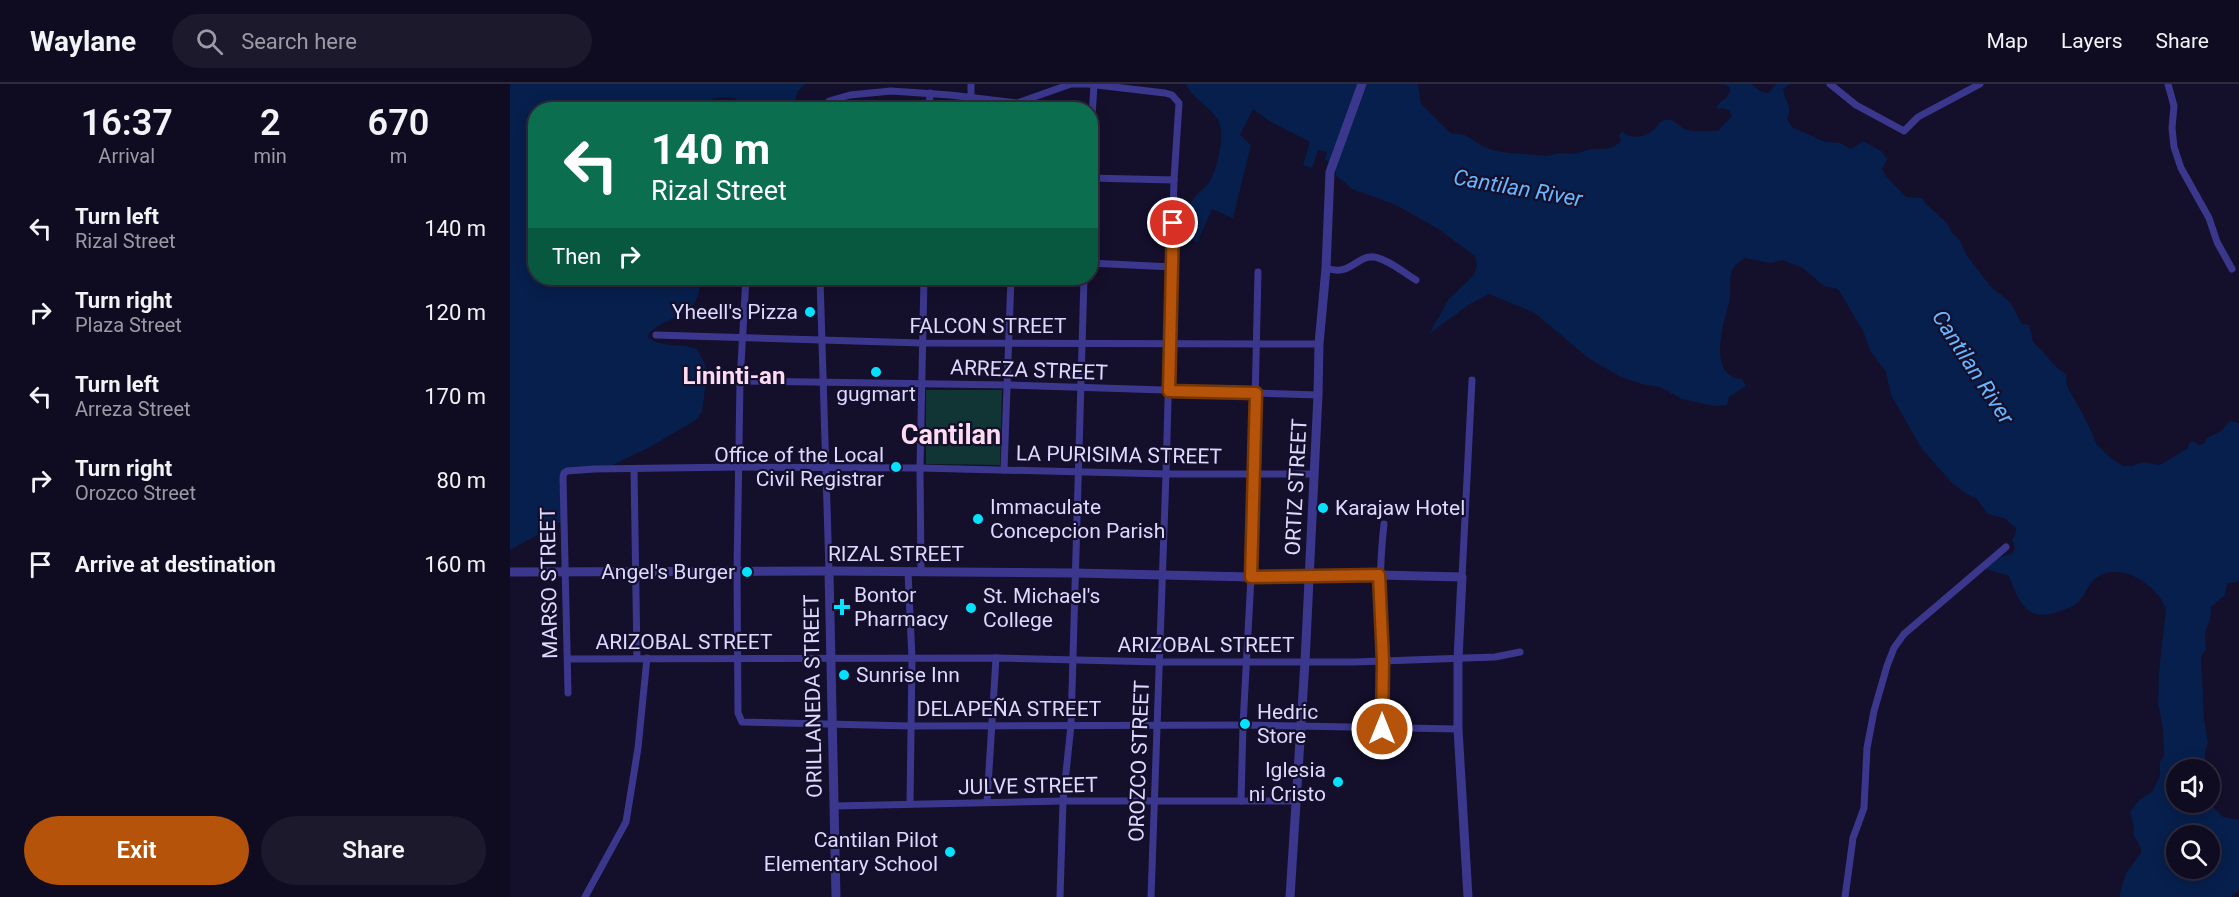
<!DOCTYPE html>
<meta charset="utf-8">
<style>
:root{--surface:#0f0b20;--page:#1d192d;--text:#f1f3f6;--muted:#9b9ba5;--line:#2f2b3e;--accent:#b45309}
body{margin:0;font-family:Roboto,sans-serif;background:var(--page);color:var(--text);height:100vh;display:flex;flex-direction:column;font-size:22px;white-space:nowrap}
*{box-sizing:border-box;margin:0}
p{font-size:20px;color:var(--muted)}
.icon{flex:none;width:33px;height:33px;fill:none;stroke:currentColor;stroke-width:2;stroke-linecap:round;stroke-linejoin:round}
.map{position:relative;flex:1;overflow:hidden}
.details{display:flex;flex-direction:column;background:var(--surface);width:510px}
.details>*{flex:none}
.banner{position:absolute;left:18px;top:18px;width:570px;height:183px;border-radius:24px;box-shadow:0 3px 15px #0003,0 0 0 2px var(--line);background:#0b6e4f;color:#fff;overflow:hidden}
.controls{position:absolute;left:1656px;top:675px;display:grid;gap:12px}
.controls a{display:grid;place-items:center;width:54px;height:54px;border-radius:50%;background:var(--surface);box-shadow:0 3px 15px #0003,0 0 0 2px var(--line);font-size:30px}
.pin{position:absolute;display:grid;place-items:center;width:51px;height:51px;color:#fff;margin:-26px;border:3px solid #fff;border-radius:50%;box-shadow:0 2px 6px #0007}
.me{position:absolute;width:66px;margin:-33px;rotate:0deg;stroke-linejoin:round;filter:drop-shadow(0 0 4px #0008)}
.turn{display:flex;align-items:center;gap:21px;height:126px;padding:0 24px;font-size:27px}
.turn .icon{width:78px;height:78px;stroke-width:2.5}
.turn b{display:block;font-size:42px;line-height:51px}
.then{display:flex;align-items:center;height:57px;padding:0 24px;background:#0003;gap:12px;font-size:22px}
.eta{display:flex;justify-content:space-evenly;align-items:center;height:102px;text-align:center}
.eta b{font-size:36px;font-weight:600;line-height:42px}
.action{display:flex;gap:12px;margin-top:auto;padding:12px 24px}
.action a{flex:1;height:69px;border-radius:36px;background:var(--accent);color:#fff;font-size:24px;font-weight:600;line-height:69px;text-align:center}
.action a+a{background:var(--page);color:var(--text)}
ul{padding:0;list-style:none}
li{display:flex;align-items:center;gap:18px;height:84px;padding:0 24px}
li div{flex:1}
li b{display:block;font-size:22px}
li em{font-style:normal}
header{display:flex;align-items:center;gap:36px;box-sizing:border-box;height:84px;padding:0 30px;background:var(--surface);border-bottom:2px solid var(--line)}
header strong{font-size:28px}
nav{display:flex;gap:33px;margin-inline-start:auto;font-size:21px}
.search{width:420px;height:54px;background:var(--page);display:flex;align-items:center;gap:15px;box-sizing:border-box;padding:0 21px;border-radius:33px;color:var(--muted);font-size:22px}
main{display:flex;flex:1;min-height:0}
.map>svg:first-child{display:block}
</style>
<header>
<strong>Waylane</strong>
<div class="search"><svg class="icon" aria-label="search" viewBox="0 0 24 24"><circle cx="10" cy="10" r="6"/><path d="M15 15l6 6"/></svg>Search here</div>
<nav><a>Map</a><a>Layers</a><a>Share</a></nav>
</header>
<main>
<section class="details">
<div class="eta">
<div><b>16:37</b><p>Arrival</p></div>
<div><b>2</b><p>min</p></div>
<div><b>670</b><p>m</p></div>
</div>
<ul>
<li><svg class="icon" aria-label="left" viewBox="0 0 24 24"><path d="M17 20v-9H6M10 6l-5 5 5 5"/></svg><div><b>Turn left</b><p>Rizal Street</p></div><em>140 m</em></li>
<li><svg class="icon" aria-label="right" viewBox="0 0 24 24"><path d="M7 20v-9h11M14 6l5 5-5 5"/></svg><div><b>Turn right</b><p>Plaza Street</p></div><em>120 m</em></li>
<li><svg class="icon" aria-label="left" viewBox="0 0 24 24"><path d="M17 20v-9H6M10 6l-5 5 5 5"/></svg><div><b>Turn left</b><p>Arreza Street</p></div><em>170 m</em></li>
<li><svg class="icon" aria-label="right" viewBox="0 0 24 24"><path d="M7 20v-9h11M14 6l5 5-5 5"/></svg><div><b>Turn right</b><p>Orozco Street</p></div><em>80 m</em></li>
<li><svg class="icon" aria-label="arrive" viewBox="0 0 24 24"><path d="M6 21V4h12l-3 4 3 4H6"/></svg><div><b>Arrive at destination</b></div><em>160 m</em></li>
</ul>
<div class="action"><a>Exit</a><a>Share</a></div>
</section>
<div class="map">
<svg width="1729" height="813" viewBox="0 0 1729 813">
<rect width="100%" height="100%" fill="#140f2b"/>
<polygon fill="#113535" points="416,306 492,306 490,381 416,380"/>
<g fill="#071f4c" fill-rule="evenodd">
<path d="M0 0H295L288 7 282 25H235L225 14C211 12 199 14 189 25L26 26V194H190C191 234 164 228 139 249L138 253C150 264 172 259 187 265L195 280 197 290 192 328 186 336 140 363 103 381 54 385 53 427 51 438 0 466Z"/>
<path d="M676 0H908L911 20 940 49 955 51 974 63 990 68 1037 72 1051 69 1064 70 1081 65H1096L1105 62 1111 57 1109 52 1112 47C1121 56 1134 54 1145 45 1149 41 1149 37 1155 36 1163 35 1165 39 1171 43 1182 50 1196 46 1208 47L1222 32 1219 26 1213 24 1207 25 1208 20C1214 15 1221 12 1220 3L1213 0H1241L1252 8 1259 9 1266 0H1280L1273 5C1275 19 1283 20 1277 35L1282 43 1315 58 1330 59 1341 65 1353 57 1371 67 1377 75 1372 85 1376 92 1396 113 1412 114 1416 120 1437 139 1442 149 1449 155 1457 172 1481 203 1500 218 1512 240 1519 241 1523 258C1535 268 1542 282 1556 290L1557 302 1578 340 1587 361 1602 375 1613 382H1622L1632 378 1650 381 1678 364 1679 359 1683 357 1689 361 1694 360 1697 354 1711 347 1720 337 1729 339V497L1717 500 1715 511 1701 523 1700 536 1695 548 1696 566 1691 572 1694 636 1698 658 1695 669 1696 685 1666 686V718L1699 719 1713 733 1729 736V806L1721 813H1609L1616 789 1631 769V764L1623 750 1624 742 1620 728 1630 715 1642 708 1650 692V678L1654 672 1653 644 1648 620 1649 588 1656 525C1650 511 1642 503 1629 495 1615 486 1595 484 1583 497 1576 504 1574 513 1567 519 1562 523 1555 525 1550 527 1517 540 1509 518 1499 492L1472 484 1485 474 1502 470 1505 464 1502 455 1505 451 1506 444 1494 434 1478 430 1466 414 1456 410 1442 399 1412 365 1381 311 1376 288 1361 268 1353 247 1328 205 1314 202 1293 184 1272 176 1261 179 1235 174C1232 176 1227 179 1224 183 1217 193 1222 208 1219 220 1212 241 1198 293 1232 295L1236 302 1219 313 1217 321 1204 322 1172 315 1150 303 1132 300 1111 293 1078 274 1025 229 979 210 958 221 919 250 939 215 964 191 967 181 965 172 930 146 886 121 842 105 826 91V81L815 76 817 68 808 66 802 84 793 81 800 58 761 38 743 25 730 51 741 61 723 134 702 125 687 159 675 148C675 137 676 126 682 117 685 110 693 106 698 100 707 88 715 53 709 38 702 23 683 16 676 0ZM1666 752H1700V784H1666Z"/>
</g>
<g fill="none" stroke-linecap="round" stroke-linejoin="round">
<g stroke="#3b378d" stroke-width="7">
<polyline points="1320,0 1346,21 1394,47 1408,33 1470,0"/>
<polyline points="1658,0 1664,22 1662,44 1664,63 1671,84 1699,134 1707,158 1722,185"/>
<polyline points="461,13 461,0"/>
<polyline points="205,20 206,26"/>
<polyline points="315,26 319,17 340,11 381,7 440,11 507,19 561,0 578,0 655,9 662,11 669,19 664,96 656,390 641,813"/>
<polyline points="419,26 420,9"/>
<polyline points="580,64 584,1"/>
<polyline points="580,94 664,96"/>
<polyline points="580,179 662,183"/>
<path d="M816 184C841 193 846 171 864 173 878 175 894 189 906 196"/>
<polyline points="236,194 230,297 227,487 228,629 232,638 401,642 733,641 948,645"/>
<polyline points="310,194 319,487"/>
<polyline points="146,251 412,259 809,260"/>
<polyline points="230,297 497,301 808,311"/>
<polyline points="124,385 127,574"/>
<polyline points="494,386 501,194"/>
<polyline points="398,488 402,575 400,720"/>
<polyline points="411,488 410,384 414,194"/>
<polyline points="952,493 962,296"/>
<polyline points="58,575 486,574 649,578 844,578 985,573 1010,568"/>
<polyline points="58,609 53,393 54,389 57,387 84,385 228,383 410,384 656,390 804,390"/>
<path d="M872 645C873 577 866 508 874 440"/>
<polyline points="731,717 733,641 741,493 748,188"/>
<polyline points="477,718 486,574"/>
<polyline points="324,722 553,717 785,717"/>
<polyline points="75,813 116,738 128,664 137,574"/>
<polyline points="550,813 553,717 561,641 574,194"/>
<polyline points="1335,813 1343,754 1354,724 1357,664 1364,627 1377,582 1384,564 1394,550 1496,463"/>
</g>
<g stroke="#3b378d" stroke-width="9">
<polyline points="319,487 326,813"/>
<polyline points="0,488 319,487 565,489 741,493 869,491 952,493 948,575 948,645 958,813"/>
<polyline points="780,813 795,578 808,311 809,260 816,184 820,88 852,0"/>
</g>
</g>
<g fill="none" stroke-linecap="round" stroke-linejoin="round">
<defs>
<polyline id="route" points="663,139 659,307 746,309 741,493 869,491 873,577 872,645"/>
</defs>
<use href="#route" stroke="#753606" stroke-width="15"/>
<use href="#route" stroke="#b45309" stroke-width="10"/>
</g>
<g fill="#05e2ff" stroke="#140f2b" stroke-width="2">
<circle cx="300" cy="228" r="6"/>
<circle cx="366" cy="288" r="6"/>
<circle cx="386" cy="383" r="6"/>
<circle cx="813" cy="424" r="6"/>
<circle cx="468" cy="435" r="6"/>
<circle cx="237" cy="488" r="6"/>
<path d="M329 514h6v6h6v6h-6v6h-6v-6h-6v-6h6z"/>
<circle cx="461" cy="524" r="6"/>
<circle cx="334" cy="591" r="6"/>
<circle cx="735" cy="640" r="6"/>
<circle cx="828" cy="698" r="6"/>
<circle cx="440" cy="768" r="6"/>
</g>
<g text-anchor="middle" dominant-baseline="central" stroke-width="4.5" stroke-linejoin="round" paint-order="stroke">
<g font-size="21" fill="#ded9ff" stroke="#140f2b" text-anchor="start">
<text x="288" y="228" text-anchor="end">Yheell's Pizza</text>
<text x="366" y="310" text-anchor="middle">gugmart</text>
<text x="374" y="371" text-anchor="end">Office of the Local<tspan x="374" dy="24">Civil Registrar</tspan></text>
<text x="480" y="423">Immaculate<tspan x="480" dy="24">Concepcion Parish</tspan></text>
<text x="825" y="424">Karajaw Hotel</text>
<text x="225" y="488" text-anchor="end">Angel's Burger</text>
<text x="344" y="511">Bontor<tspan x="344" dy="24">Pharmacy</tspan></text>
<text x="473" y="512">St. Michael's<tspan x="473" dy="24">College</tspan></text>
<text x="346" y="591">Sunrise Inn</text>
<text x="747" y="628">Hedric<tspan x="747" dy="24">Store</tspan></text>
<text x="816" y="686" text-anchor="end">Iglesia<tspan x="816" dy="24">ni Cristo</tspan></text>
<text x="428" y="756" text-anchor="end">Cantilan Pilot<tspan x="428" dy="24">Elementary School</tspan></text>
</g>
<g font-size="21" fill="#ded9ff" stroke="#140f2b">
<text x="478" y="242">FALCON STREET</text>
<text transform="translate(519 286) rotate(2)">ARREZA STREET</text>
<text transform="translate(609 371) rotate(1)">LA PURISIMA STREET</text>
<text transform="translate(786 403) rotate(-87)">ORTIZ STREET</text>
<text x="386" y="470">RIZAL STREET</text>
<text transform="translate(39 499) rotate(-91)">MARSO STREET</text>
<text x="174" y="558">ARIZOBAL STREET</text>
<text x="696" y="561">ARIZOBAL STREET</text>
<text transform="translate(303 612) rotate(-91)">ORILLANEDA STREET</text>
<text x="499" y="625">DELAPEÑA STREET</text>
<text transform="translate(629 677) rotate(-88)">OROZCO STREET</text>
<text transform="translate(518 702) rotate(-1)">JULVE STREET</text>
</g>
<g font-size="22" font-style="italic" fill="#67b6ff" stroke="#140f2b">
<text transform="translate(1008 104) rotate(10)">Cantilan River</text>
<text transform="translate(1463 283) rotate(57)">Cantilan River</text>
</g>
<g font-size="24" font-weight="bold" fill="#ffdbf1" stroke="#140f2b">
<text x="224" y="292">Lininti-an</text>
</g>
<g font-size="27" font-weight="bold" fill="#ffdbf1" stroke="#140f2b">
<text x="441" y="351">Cantilan</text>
</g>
</g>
</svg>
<div class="controls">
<a><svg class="icon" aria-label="sound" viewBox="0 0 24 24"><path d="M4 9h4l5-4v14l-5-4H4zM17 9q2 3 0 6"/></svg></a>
<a><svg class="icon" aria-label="search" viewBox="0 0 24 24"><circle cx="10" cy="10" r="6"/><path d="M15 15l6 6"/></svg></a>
</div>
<div class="pin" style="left:663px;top:139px;background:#d93025"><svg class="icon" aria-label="arrive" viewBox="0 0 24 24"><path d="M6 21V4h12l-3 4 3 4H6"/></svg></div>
<svg class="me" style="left:872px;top:645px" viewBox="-20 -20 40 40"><circle r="17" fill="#b45309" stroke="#fff" stroke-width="3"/><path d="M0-11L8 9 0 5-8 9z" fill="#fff"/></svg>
<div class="banner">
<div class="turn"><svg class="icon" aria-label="left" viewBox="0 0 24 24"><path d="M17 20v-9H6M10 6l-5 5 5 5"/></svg><div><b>140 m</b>Rizal Street</div></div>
<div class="then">Then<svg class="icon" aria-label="right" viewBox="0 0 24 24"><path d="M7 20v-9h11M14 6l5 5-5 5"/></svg></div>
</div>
</div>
</main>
